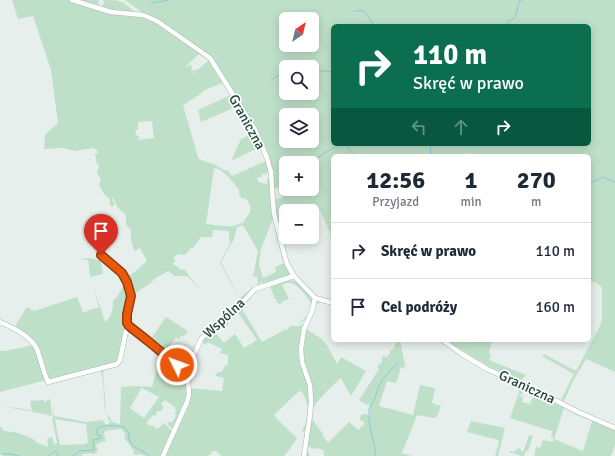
<!DOCTYPE html>
<html lang="pl">
<meta charset="utf-8">
<style>
:root{--surface:#fff;--page:#f2f2f3;--text:#1f2937;--muted:#747a83;--line:#e0e1e3}
body{margin:0;font-family:Signika,sans-serif;background:var(--page);color:var(--text);height:100vh;display:flex;flex-direction:column;font-size:15px;white-space:nowrap}
*{box-sizing:border-box;margin:0}
p{font-size:13px;color:var(--muted)}
.icon{flex:none;width:22px;height:22px;fill:none;stroke:currentColor;stroke-width:2;stroke-linecap:round;stroke-linejoin:round}
.map{position:relative;flex:1;overflow:hidden}
.side{position:absolute;left:331px;top:154px;width:260px;height:188px;display:flex;flex-direction:column;background:var(--surface);border-radius:6px;box-shadow:0 2px 10px #0003}
.side>*{flex:none}
.top-card{position:absolute;left:331px;top:24px;width:260px;height:122px;border-radius:6px;box-shadow:0 2px 10px #0003;background:#0b6e4f;color:#fff;overflow:hidden}
.needle{width:26px;rotate:35deg}
.fabs{position:absolute;left:279px;top:12px;display:grid;gap:8px}
.fabs a{display:grid;place-items:center;width:40px;height:40px;border-radius:6px;background:var(--surface);box-shadow:0 2px 10px #0003;font-size:20px}
.pin{position:absolute;display:grid;place-items:center;width:34px;height:34px;color:#fff;margin:-41px -17px;border-radius:50% 50% 50% 0;rotate:-45deg;box-shadow:0 0 4px #0007}
.pin .icon{rotate:45deg}
.me{position:absolute;width:44px;margin:-22px;rotate:312deg;stroke-linejoin:round;filter:drop-shadow(0 0 3px #0008)}
.turn{display:flex;align-items:center;gap:14px;height:84px;padding:0 16px;font-size:18px}
.turn .icon{width:52px;height:52px;stroke-width:2.5}
.turn b{display:block;font-size:28px;line-height:34px}
.lanes{display:flex;align-items:center;height:38px;padding:0 16px;background:#0003;justify-content:center;gap:20px;direction:ltr}
.lanes .off{opacity:.35}
.eta{display:flex;justify-content:space-evenly;align-items:center;height:68px;text-align:center}
.eta b{font-size:24px;font-weight:700;line-height:28px}
ul{padding:0;list-style:none}
li{display:flex;align-items:center;gap:12px;height:56px;padding:0 16px;border-top:1px solid var(--line)}
li div{flex:1}
li b{display:block;font-size:15px}
li em{font-style:normal}
.map>svg:first-child{display:block}
</style>
<div class="map">
<svg width="615" height="456" viewBox="0 0 615 456">
<rect width="100%" height="100%" fill="#e6efeb"/>
<g fill="#bfe0c8" fill-rule="evenodd">
<path d="M12 0H99L97 8C112 16 130 15 146 17L147 16 125 0H615V372L586 359 574 379 564 401 561 400 574 374 542 356 544 354 576 371 599 328 602 320V288L597 283 589 281V156H482L466 153 462 156H333V241L330 237 331 235 320 210 312 216V211H286V237H287L283 241C276 231 275 211 274 199L282 198 281 187 273 188 274 186 272 183 273 179V174L270 164 253 124 211 58 205 54 201 56 200 54 198 55 185 67H187L190 64 192 68 191 70H195V71L193 72V74L197 69H199L209 60 211 61 224 82 201 92 202 93 183 105 198 157 199 159 213 164 226 171 227 170 232 176 266 161 269 172 266 173 267 176 264 174H262L261 177H258L257 180 259 182 266 184 267 183V179L270 178 271 180C270 206 278 249 291 271L290 274 287 277 262 286 261 284 263 283 260 282V285H258L257 276 253 277 258 251 244 227 242 225 237 227 234 239 221 262 233 286 240 298 255 286V288L242 300H241L230 282 220 262 231 242 229 241V231L213 230 212 237H201L193 248H191L188 252 184 255 178 254 173 258 176 261 174 262 173 263 174 265 182 270 184 269 189 275 188 274V275L203 292 188 277 185 276H175L168 271 154 279 152 282 133 295 128 313V318L131 325 150 340 166 317 188 331 184 336 182 335 179 339 176 337 164 353 130 326C123 315 132 306 131 294 131 289 128 284 126 279L127 278V277L128 275H129L132 274 147 261 140 248 135 251 134 250 131 240V231L126 224V217L125 214 117 207 113 197 112 200 115 204 113 205V206L112 207 109 203 110 200 109 198 105 195 101 189 99 184 101 179 97 173 98 169V168L99 167V165L97 164 95 154 98 153 97 150 93 148 75 151 63 148 44 149 45 135 58 123 51 70 33 16 18 19ZM286 19H312V45H286ZM333 26H589V144H333ZM286 67H312V93H286ZM286 115H312V141H286ZM152 121 154 138 138 140 139 137 136 135V132L135 131V130H138V122ZM286 163H312V189H286ZM216 168C227 173 232 181 239 190V194L242 199 244 198 247 200 251 207 250 212 243 223C240 223 237 225 234 226 225 227 215 225 206 224L214 169ZM273 218 282 254 281 256 284 263 275 267 276 272 263 278 259 264 261 249Z"/>
<path d="M103 0C120 0 121 0 134 11L133 13 116 11 102 7 104 3Z"/>
<polygon points="231,95 238,106 201,122 198,110"/>
<polygon points="255,132 264,155 263,156 260,147 231,161 241,139"/>
<path d="M88 258 104 261 109 264 121 274 125 280 129 298 125 315V328L118 358 114 364 50 380 48 378 36 347 32 340 16 328 15 326 27 307 34 311 77 297 83 312H85L92 309 99 308 93 287 105 321 106 322C112 315 113 309 113 301L117 297 125 283C122 274 110 263 101 261L103 274 90 277C90 273 89 263 88 260L79 259Z"/>
<path d="M290 279 296 282 313 298 312 300 313 302 308 318 300 323 301 324H300L299 323 308 315 312 304C305 295 295 277 282 285L289 299 281 302 282 303 280 304 277 303 276 299H274V296L269 285Z"/>
<path d="M316 300 320 301 319 305 318 303 316 302 306 329 322 339 327 345 337 364 341 357 366 371 351 396 341 378C334 384 310 406 311 415 312 420 320 430 323 434V436L328 443 349 422 358 430 365 424 363 421 360 420V418L361 415 364 414 370 415V406L368 403 367 405 359 400 379 369 377 366 382 362V357L385 356 386 357 387 359V356L390 354V351L394 348V347L396 342 393 340H400L405 366 404 368 401 367 396 383 387 381 379 406 413 415 420 385 435 388 432 403 437 405H441L438 414 435 418 417 415 402 453 412 456H324V451C319 447 314 450 309 447L307 451 310 454 309 456H305L310 385 303 362 302 349 305 326Z"/>
<path d="M240 307 242 309 262 342 286 329 288 330 290 326H298L305 324C300 333 298 346 299 357 300 367 306 377 308 387 310 396 310 426 303 432L302 430C308 424 309 409 306 401 306 397 303 394 302 392L299 391 274 415 279 421 297 438 289 450 284 456H221L216 451H213L208 456H165L187 409 188 404 190 388 222 391 224 378 216 376 215 374 219 372H222L224 367 228 364V355L220 353 222 349 208 342 206 345 201 342 212 329 224 343 235 334 244 348 257 340 239 314H236L228 321V326L223 320Z"/>
<path d="M129 329 135 331 162 354 159 372 173 382 177 373 180 374V372L183 370 187 373 188 392 187 398 181 411 180 416 174 430 167 424 169 422H173L176 415 175 413 176 411 175 407 165 400 161 404 164 407 162 409V411H157L156 416 153 415 147 422 148 425 154 426 157 429 164 423 173 432 161 456H148L146 455 145 456 140 454 138 455 134 454 133 452 135 450 131 448V446L129 445 128 442 126 441 124 435 126 433 123 432 121 429C118 429 107 430 104 432L105 439 107 441 102 442H101L96 445 98 451 95 454C90 453 86 454 82 454V456H2L3 454 0 453V426L4 431C18 432 22 434 35 440V442L48 447 47 439 52 437 53 438V441L54 444 57 443 53 422 52 421 53 419V406L54 416 87 422 103 420 104 423 108 425 110 422C100 406 107 386 100 370L106 368 103 372 106 413 108 416 111 418 110 419 112 422 120 424 121 387 135 386 152 387 157 369 160 354 144 339 132 330H129L128 331V330ZM142 388 159 397 144 418 130 408 141 389ZM55 419 86 424 88 442 85 444 60 445 55 420Z"/>
<polygon points="453,340 492,340 489,353 491,354 489,360 526,375 521,381 486,365 474,358 451,343"/>
<polygon points="33,345 46,380 0,392 0,351 5,351"/>
<polygon points="175,354 181,357 185,356 186,357 188,356 189,357 188,362 188,363 186,369 173,360"/>
<path d="M521 386 524 388 522 390 523 393 521 395 520 394 519 397 523 396 522 402 530 404 536 391 615 428V445L611 456H534L536 447 540 448 543 440 553 442V437H551L552 431 510 418ZM564 408 577 415 592 421 583 451 554 439Z"/>
<path d="M50 399 52 416C34 411 17 410 0 405L13 408 14 407 32 411 30 401 44 400V402L47 401V400Z"/>
<polygon points="471,421 505,428 498,456 495,456 499,442 498,440 467,432"/>
<polygon points="529,435 533,436 528,451 526,451 524,456 521,456 509,452 510,451 515,452 516,449 518,450 518,448 521,449 521,451 523,452"/>
</g>
<g fill="none" stroke-linecap="round" stroke-linejoin="round">
<g stroke="#8ec9d4" stroke-width="1">
<polyline points="151,3 169,0"/>
<polyline points="354,11 364,11 375,26"/>
<polyline points="509,26 508,21 515,18 519,2 522,0"/>
<polyline points="312,70 333,72"/>
<polyline points="271,80 283,73 286,73"/>
<polyline points="346,144 354,156"/>
<polyline points="430,144 431,156"/>
<polyline points="312,169 317,158 333,148 344,144"/>
<polyline points="589,184 603,177 615,182"/>
<polyline points="0,454 11,454 20,456"/>
<polyline points="49,456 51,454 56,451 58,456"/>
<path d="M73 456 80 451 94 450 93 440 101 438V436L97 435 96 430C103 423 115 426 124 427L129 433C127 448 141 448 149 456"/>
<polyline points="375,456 375,448 371,433 369,420 369,409 375,398 378,388 382,380 398,362"/>
</g>
<defs>
<g id="minor">
<polyline points="72,0 111,12 143,15 157,21 210,58 254,128 267,158 271,172 273,203 274,213 282,246 287,264 294,276 315,298 333,303"/>
<path d="M101 255C112 264 124 272 129 287 129 290 131 293 131 296 130 307 123 316 129 326L158 348 177 365 187 371"/>
<path d="M0 322C12 327 31 336 37 349 41 360 43 371 48 382L117 364 120 360 126 331 129 326"/>
<polyline points="442,340 462,354 487,369 547,396 578,412 615,428"/>
<polyline points="163,456 187,402 189,394 187,371 201,339 210,330 239,306 255,289 294,276"/>
<polyline points="304,456 310,415 311,402 310,385 302,362 301,349 304,329 312,311 315,298"/>
</g>
</defs>
<use href="#minor" stroke="#a8b8b2" stroke-width="5.5"/>
<use href="#minor" stroke="#fff" stroke-width="4.5"/>
</g>
<g fill="none" stroke-linecap="round" stroke-linejoin="round">
<defs>
<polyline id="route" points="101,255 122,273 127,282 131,296 127,314 127,323 129,326 148,341 177,365"/>
</defs>
<use href="#route" stroke="#983908" stroke-width="10"/>
<use href="#route" stroke="#ea580c" stroke-width="7"/>
</g>
<g text-anchor="middle" dominant-baseline="central" stroke-width="3.5" stroke-linejoin="round" paint-order="stroke">
<g font-size="14" fill="#24423a" stroke="#f7fbf9">
<text transform="translate(247 122) rotate(61)">Graniczna</text>
<text transform="translate(224 318) rotate(-43)">Wspólna</text>
<text transform="translate(527 387) rotate(25)">Graniczna</text>
</g>
</g>
</svg>
<div class="fabs">
<a><svg class="needle" viewBox="-14 -14 28 28"><path d="M0-13l5 13h-10z" fill="#e53935"/><path d="M0 13l5-13h-10z" fill="#747a83"/></svg></a>
<a><svg class="icon" aria-label="search" viewBox="0 0 24 24"><circle cx="10" cy="10" r="6"/><path d="M15 15l6 6"/></svg></a>
<a><svg class="icon" aria-label="layers" viewBox="0 0 24 24"><path d="M12 4l9 5-9 5-9-5zM3 14l9 5 9-5"/></svg></a>
<a>+</a>
<a>−</a>
</div>
<div class="pin" style="left:101px;top:255px;background:#d93025"><svg class="icon" aria-label="arrive" viewBox="0 0 24 24"><path d="M6 21V4h12l-3 4 3 4H6"/></svg></div>
<svg class="me" style="left:177px;top:365px" viewBox="-20 -20 40 40"><circle r="17" fill="#ea580c" stroke="#fff" stroke-width="3"/><path d="M0-11L8 9 0 5-8 9z" fill="#fff"/></svg>
<div class="top-card">
<div class="turn"><svg class="icon" aria-label="right" viewBox="0 0 24 24"><path d="M7 20v-9h11M14 6l5 5-5 5"/></svg><div><b>110 m</b>Skręć w prawo</div></div>
<div class="lanes"><svg class="icon off" aria-label="left" viewBox="0 0 24 24"><path d="M17 20v-9H6M10 6l-5 5 5 5"/></svg><svg class="icon off" aria-label="ahead" viewBox="0 0 24 24"><path d="M12 20V5M6 11l6-6 6 6"/></svg><svg class="icon" aria-label="right" viewBox="0 0 24 24"><path d="M7 20v-9h11M14 6l5 5-5 5"/></svg></div>
</div>
<section class="side">
<div class="eta">
<div><b>12:56</b><p>Przyjazd</p></div>
<div><b>1</b><p>min</p></div>
<div><b>270</b><p>m</p></div>
</div>
<ul>
<li><svg class="icon" aria-label="right" viewBox="0 0 24 24"><path d="M7 20v-9h11M14 6l5 5-5 5"/></svg><div><b>Skręć w prawo</b></div><em>110 m</em></li>
<li><svg class="icon" aria-label="arrive" viewBox="0 0 24 24"><path d="M6 21V4h12l-3 4 3 4H6"/></svg><div><b>Cel podróży</b></div><em>160 m</em></li>
</ul>
</section>
</div>
